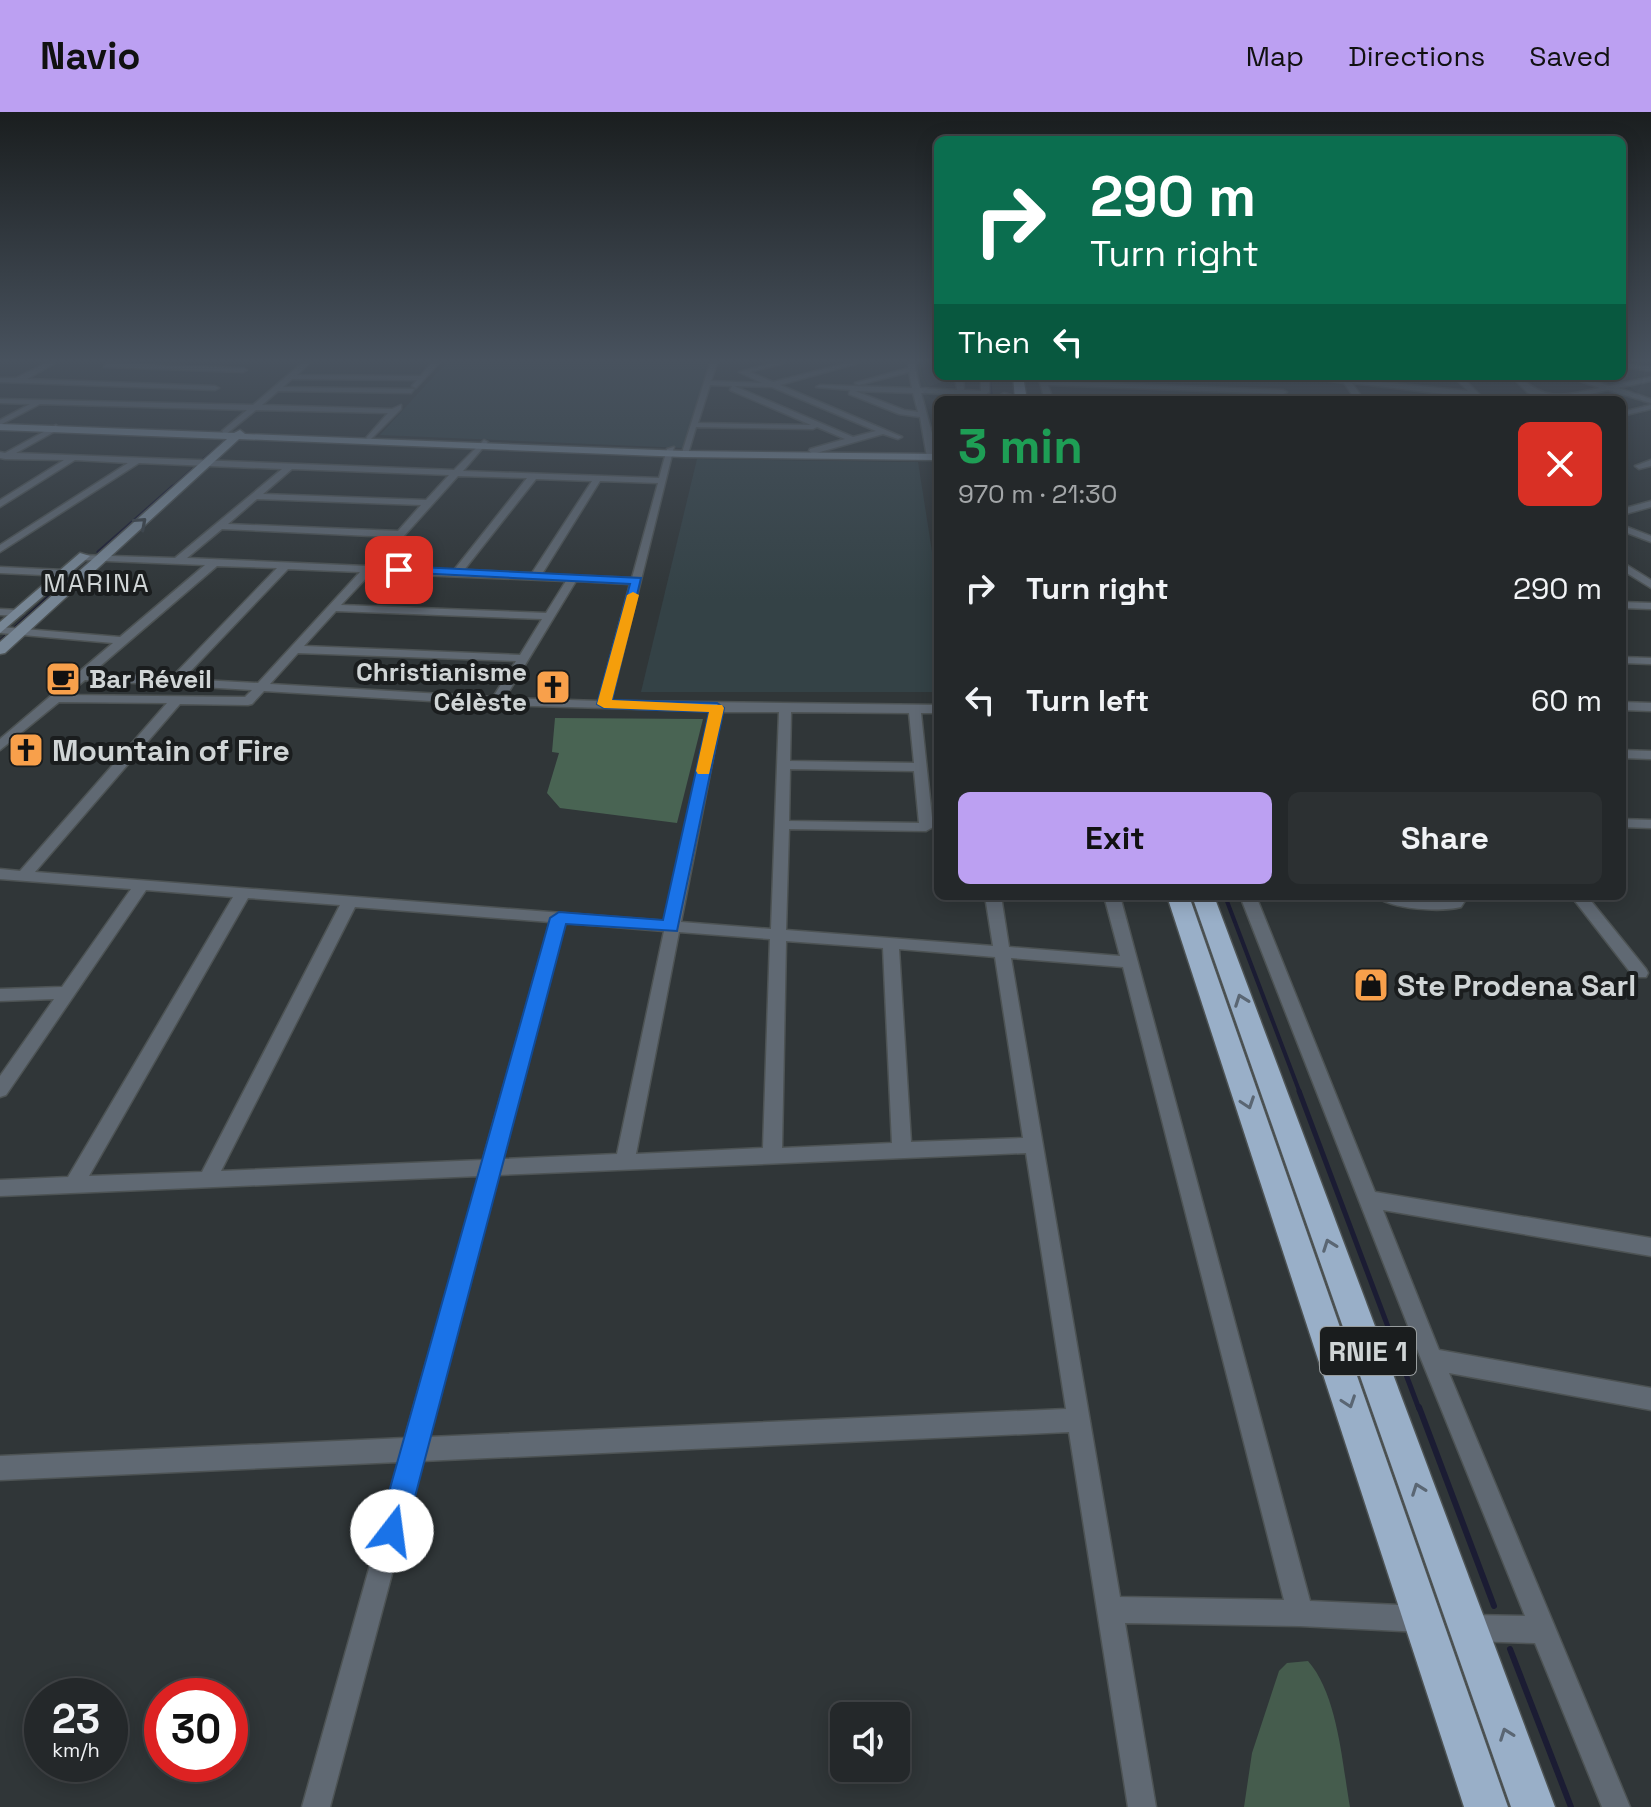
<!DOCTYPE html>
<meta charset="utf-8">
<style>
:root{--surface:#24282a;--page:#2c3032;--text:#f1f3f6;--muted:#a3a6a8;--line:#414447;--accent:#bca0f2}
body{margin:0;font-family:"Space Grotesk",sans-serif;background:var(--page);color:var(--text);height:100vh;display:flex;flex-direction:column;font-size:30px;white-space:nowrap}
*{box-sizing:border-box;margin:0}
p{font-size:26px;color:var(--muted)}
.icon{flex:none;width:44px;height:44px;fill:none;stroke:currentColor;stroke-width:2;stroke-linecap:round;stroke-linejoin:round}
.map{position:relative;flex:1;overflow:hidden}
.sheet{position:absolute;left:934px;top:284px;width:692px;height:504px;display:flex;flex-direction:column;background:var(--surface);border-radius:12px;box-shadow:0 4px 20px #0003,0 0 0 2px var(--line)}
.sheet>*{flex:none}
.banner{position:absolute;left:934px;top:24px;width:692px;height:244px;border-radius:12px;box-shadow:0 4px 20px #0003,0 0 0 2px var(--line);background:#0b6e4f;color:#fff;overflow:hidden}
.fabs{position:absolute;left:830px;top:1590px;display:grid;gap:16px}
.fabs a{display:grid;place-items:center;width:80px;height:80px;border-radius:12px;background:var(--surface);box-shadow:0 4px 20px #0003,0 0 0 2px var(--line);font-size:40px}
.speed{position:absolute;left:24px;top:1566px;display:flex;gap:16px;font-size:40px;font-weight:700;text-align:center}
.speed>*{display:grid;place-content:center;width:104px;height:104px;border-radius:50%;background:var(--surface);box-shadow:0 4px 20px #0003,0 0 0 2px var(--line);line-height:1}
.speed small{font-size:20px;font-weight:400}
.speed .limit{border:12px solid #d22;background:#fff;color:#111}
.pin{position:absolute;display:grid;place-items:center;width:68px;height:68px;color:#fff;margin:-34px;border-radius:16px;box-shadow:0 4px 12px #0006}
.me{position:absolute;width:88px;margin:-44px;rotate:15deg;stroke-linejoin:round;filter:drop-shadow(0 0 6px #0008)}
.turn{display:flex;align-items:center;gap:28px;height:168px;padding:0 24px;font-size:36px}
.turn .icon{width:104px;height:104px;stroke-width:2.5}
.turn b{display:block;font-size:56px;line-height:68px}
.then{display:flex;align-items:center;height:76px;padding:0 24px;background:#0003;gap:16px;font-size:30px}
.round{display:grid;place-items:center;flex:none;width:84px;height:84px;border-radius:12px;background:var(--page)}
.overview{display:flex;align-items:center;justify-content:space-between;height:136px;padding:0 24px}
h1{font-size:48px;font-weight:700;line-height:60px;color:#1e9e55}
.button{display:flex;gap:16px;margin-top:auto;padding:16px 24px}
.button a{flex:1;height:92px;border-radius:12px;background:var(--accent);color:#111;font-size:32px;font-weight:700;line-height:92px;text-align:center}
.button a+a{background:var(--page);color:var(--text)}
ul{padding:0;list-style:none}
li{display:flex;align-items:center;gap:24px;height:112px;padding:0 24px}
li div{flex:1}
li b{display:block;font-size:30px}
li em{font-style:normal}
header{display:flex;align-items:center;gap:48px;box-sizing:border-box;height:112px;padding:0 40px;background:var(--accent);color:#111}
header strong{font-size:38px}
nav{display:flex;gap:44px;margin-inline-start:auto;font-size:28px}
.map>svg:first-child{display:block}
</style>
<header>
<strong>Navio</strong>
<nav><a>Map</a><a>Directions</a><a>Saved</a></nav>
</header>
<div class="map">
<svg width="1651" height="1695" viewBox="0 0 1651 1695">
<rect width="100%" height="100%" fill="#303638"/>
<g fill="#344246">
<polygon points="446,251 711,251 685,336 380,323"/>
<polygon points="697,347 918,350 938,478 938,580 641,580"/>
</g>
<path fill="#455c4d" d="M1308 1549C1338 1583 1342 1651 1350 1695H1244L1252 1641 1279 1559 1287 1551Z"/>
<polygon fill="#496453" points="555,606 703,607 677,711 560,696 547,681 559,641 552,640"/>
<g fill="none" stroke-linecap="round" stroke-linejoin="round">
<g stroke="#1b1c33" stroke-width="2">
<polyline points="990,264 992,286"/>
<polyline points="202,348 222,331"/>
<polyline points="171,376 192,357"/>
</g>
<g stroke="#1b1c33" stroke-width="3">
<polyline points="98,440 173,374"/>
<polyline points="0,529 68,467"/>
</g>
<polyline stroke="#1b1c33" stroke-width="4" points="1225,784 1300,981"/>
<polyline stroke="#1b1c33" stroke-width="5" points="1299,979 1419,1297"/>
<g stroke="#1b1c33" stroke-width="6">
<polyline points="1419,1295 1494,1494"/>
<polyline points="1510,1537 1571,1695"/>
</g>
<defs>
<g id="street">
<polygon points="46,251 55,251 27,267 215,274 219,276 215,278 0,270 0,266 16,266"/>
<polygon points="107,251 243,256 247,258 243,260 104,255"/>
<polygon points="302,251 310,251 297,263 421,264 431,251 439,251 416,276 412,274 417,268 292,267 283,275 414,277 411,281 278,279 262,293 392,297 401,293 401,297 370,328 366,326 388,301 256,298 225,323 222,319 247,298 40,292 0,313 0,308 30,292 0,291 0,287 253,293"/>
<path d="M710 251H717L711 269 762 271 739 260 773 251H784L750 260 773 270 847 251H858L780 273 902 325 898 327 883 322 813 342 809 339 810 337 845 327 817 315 813 317 696 315 688 342 681 344ZM710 273 732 274 730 278 811 313 698 311ZM734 274 772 275 876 319 853 325Z"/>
<path d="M908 251H915L920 276 957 278 955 264H963L964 278 981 279V264H989V280L985 283 921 281 932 321 934 347 927 345 920 305 899 302 849 282 850 278 816 275 820 273 912 276 909 260 859 273 855 271 908 256ZM855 279 913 281 918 300 904 298Z"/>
<polygon points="1622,251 1651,255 1651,259 1622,255"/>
<polygon points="1038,264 1046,264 1047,269 1283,278 1287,280 1283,282 1048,273 1053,288 1045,288"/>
<polygon points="1298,264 1323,264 1468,279 1453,264 1461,264 1481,284 1477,286 1352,271 1364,288 1356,288 1344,271"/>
<path d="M1511 264H1519C1548 291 1564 283 1600 276L1566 264H1578L1609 274 1651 265V269L1618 276 1651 287V291L1608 278 1563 288H1548L1528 281Z"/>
<polygon points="1004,281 1011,283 1002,288 992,288"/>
<polygon points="1651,293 1651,297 1622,304 1622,300"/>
<path d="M56 313 59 317 16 341 454 358 484 328 488 330 463 359 659 366 667 337 674 335 611 589 938 593V601H921L933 715 926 719 789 717 786 818 993 834 985 784H1001L1009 835 1120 844 1104 784H1120L1310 1489 1422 1494 1431 1498 1435 1507 1431 1516 1422 1520 1300 1514 1125 1511 1156 1695H1128L1069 1320 422 1349 330 1695H302L399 1350 0 1368V1344L405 1326 479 1064 0 1084V1068L68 1065 233 785 146 778 6 983 0 985V964L54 887 0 889V877L62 875 131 777 0 767V757L20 759 167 591 59 590 0 638V627L113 531 0 521V515L120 525 205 453 83 448 79 447V443L175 446 282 357 139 351 0 440V433L128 351 75 348 0 395V388L64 348 5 347 0 346V340L5 341ZM292 357 449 363 426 388 263 382ZM458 364 527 366 454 458 376 455ZM536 367 592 369 532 461 464 458ZM600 369 658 371 632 466 542 462ZM257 387 421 393 398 419 228 412ZM222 417 393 425 365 454 187 446ZM217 454 277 456 171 566 92 561ZM288 457 360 460 258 571 183 567ZM371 461 566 469 546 501 341 493ZM576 469 630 472 599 589 505 586ZM336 499 542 507 520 543 304 534ZM298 541 516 549 493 585 270 572ZM85 568 252 578 245 585 67 583ZM264 579 497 593 710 599 666 809 35 760 180 592 248 593 252 592ZM722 600H779L771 817 681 810ZM791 600 909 601 914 651 790 649ZM790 657 914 659 919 711 789 709ZM248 786 340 793 202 1060 89 1064ZM355 795 550 810 483 1048 221 1059ZM565 811 664 819 617 1042 503 1047ZM679 820 770 827 763 1036 636 1042ZM786 829 883 836 892 1031 782 1036ZM899 837 995 845 1023 1026 911 1030ZM1011 846 1123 855 1284 1488 1120 1485ZM1026 1041 1066 1297 429 1325 498 1063Z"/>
<polygon points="1651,348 1651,354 1639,357 1635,354"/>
<polygon points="1651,389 1651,395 1622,403 1622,397"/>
<polygon points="1622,413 1651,424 1651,430 1622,419"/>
<polygon points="1622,450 1651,468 1651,476 1622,458"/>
<polygon points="0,455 64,458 69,461 64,464 0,461"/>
<polygon points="1622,490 1651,491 1651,497 1622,496"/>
<polygon points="0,497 19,498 24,501 19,504 0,503"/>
<polygon points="1622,545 1651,546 1651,552 1622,551"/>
<polygon points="1622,590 1651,591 1651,599 1622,598"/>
<polygon points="1622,638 1651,639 1651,647 1622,646"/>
<polygon points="1622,707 1651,708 1651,716 1622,715"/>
<polygon points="1240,784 1256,784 1375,1080 1651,1126 1651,1144 1383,1098 1439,1238 1651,1276 1651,1298 1449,1261 1630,1695 1602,1695 1535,1531 1470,1529 1461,1525 1457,1516 1461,1507 1470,1503 1525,1504 1421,1247"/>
<path d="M1376 784 1451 787 1452 784H1468L1461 795C1442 800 1391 798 1376 784Z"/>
<polygon points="1571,784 1587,784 1646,857 1648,861 1646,865 1634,865"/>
</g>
<g id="secondary">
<polygon points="0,312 234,321 240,318 245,322 684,339 938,342 938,348 684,345 239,327 5,541 0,542 0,530 227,327 0,318"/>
<polygon points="80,441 90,444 0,521 0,510"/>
</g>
<g id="highway">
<polygon points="1013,264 1023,264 1027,288 1015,288"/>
<polygon points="1167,784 1189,784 1508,1695 1464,1695"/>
<polygon points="1192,784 1214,784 1555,1695 1511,1695"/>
</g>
</defs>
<use href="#street" stroke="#4d5354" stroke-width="3"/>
<use href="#secondary" stroke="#4d5354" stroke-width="3"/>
<use href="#highway" stroke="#4d5354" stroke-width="3"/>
<use href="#street" fill="#606973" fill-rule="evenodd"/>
<use href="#secondary" fill="#778695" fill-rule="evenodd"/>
<use href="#highway" fill="#99afc8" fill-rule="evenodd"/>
</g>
<defs><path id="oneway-chevron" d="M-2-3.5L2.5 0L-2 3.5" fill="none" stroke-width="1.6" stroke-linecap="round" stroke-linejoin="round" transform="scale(2)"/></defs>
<use stroke="#3b4248" href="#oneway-chevron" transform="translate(141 411) rotate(-42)"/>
<g stroke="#5a6673">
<use href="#oneway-chevron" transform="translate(1241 888) rotate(-110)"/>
<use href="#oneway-chevron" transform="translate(1248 991) rotate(71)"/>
<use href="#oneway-chevron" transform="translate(1329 1133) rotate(-110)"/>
<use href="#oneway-chevron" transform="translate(1349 1290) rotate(71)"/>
<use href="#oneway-chevron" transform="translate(1418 1377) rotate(-110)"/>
<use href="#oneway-chevron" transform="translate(1506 1622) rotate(-110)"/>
</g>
<linearGradient id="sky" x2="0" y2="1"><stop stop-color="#1a1e1f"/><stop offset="0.51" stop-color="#48525e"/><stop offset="1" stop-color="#48525e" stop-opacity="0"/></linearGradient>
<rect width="1651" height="488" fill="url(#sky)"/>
<polygon fill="#1a73e8" stroke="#114b97" stroke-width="2" points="399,454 641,466 612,588 717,591 724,596 677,819 566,812 406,1419 401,1429 392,1433 382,1429 378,1419 550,806 559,800 663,808 709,600 604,596 597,592 630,472 395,460 393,458"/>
<polygon fill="#f59e0b" points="633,480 639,483 612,588 722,593 724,596 709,662 698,662 696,659 709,600 604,596 597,592 627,483"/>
<defs>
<symbol id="cafe-square" viewBox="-11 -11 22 22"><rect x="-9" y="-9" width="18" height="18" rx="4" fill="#f8a04b" stroke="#1a1d1e"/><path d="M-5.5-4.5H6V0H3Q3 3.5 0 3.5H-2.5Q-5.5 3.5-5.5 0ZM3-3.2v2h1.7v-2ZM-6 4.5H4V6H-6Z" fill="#111"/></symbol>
<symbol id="church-square" viewBox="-11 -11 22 22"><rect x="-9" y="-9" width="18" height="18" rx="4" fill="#f8a04b" stroke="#1a1d1e"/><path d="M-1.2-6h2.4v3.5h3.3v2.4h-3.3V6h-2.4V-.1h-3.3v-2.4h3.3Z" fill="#111"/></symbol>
<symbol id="shop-square" viewBox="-11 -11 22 22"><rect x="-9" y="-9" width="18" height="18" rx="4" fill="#f8a04b" stroke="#1a1d1e"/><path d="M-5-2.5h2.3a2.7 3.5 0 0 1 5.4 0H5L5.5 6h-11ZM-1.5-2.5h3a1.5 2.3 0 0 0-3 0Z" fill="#111"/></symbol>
</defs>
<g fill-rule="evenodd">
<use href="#cafe-square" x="43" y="547" width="40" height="40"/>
<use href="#church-square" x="533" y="555" width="40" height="40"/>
<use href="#church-square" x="6" y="618" width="40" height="40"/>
<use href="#shop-square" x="1351" y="853" width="40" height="40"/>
</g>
<g text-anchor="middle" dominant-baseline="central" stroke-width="8" stroke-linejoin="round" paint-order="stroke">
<g font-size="26" letter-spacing="2" fill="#d0d5d6" stroke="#1a1d1e">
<text x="97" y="471">MARINA</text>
</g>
<g font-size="26" font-weight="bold" fill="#d0d5d6" stroke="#1a1d1e" text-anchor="end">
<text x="527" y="560">Christianisme<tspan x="527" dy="30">Célèste</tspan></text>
<text x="89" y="567" text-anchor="start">Bar Réveil</text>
</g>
<rect fill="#1a1d1e" stroke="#999e9f" stroke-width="2" x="1320" y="1215" width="96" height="48" rx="6"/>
<g font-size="28" font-weight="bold" fill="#d0d5d6">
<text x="1368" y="1239">RNIE 1</text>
</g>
<g font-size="30" font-weight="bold" fill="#d0d5d6" stroke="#1a1d1e" text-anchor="start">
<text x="52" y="638">Mountain of Fire</text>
<text x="1397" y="873">Ste Prodena Sarl</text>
</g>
</g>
</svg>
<div class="fabs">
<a><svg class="icon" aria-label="sound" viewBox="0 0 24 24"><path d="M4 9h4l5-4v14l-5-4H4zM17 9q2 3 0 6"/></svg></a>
</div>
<div class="speed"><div>23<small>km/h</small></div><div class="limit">30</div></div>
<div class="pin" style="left:399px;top:458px;background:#d93025"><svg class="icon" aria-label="arrive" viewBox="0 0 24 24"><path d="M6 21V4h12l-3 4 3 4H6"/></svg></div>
<svg class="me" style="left:392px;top:1419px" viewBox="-20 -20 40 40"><circle r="19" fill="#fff"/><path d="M0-13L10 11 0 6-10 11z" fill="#1a73e8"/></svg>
<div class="banner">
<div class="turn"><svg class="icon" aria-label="right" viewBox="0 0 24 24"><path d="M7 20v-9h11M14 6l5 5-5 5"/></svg><div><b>290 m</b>Turn right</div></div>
<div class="then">Then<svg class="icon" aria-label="left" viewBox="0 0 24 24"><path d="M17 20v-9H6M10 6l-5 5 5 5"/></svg></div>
</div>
<section class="sheet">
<div class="overview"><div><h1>3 min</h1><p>970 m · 21:30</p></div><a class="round" style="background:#d93025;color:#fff"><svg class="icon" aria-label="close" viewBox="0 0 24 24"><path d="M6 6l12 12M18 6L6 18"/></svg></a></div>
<ul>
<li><svg class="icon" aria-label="right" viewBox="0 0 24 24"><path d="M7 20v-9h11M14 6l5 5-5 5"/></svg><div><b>Turn right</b></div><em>290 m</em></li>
<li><svg class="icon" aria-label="left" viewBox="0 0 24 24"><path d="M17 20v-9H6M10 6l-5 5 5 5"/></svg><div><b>Turn left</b></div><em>60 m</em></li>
</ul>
<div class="button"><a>Exit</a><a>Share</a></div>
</section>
</div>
